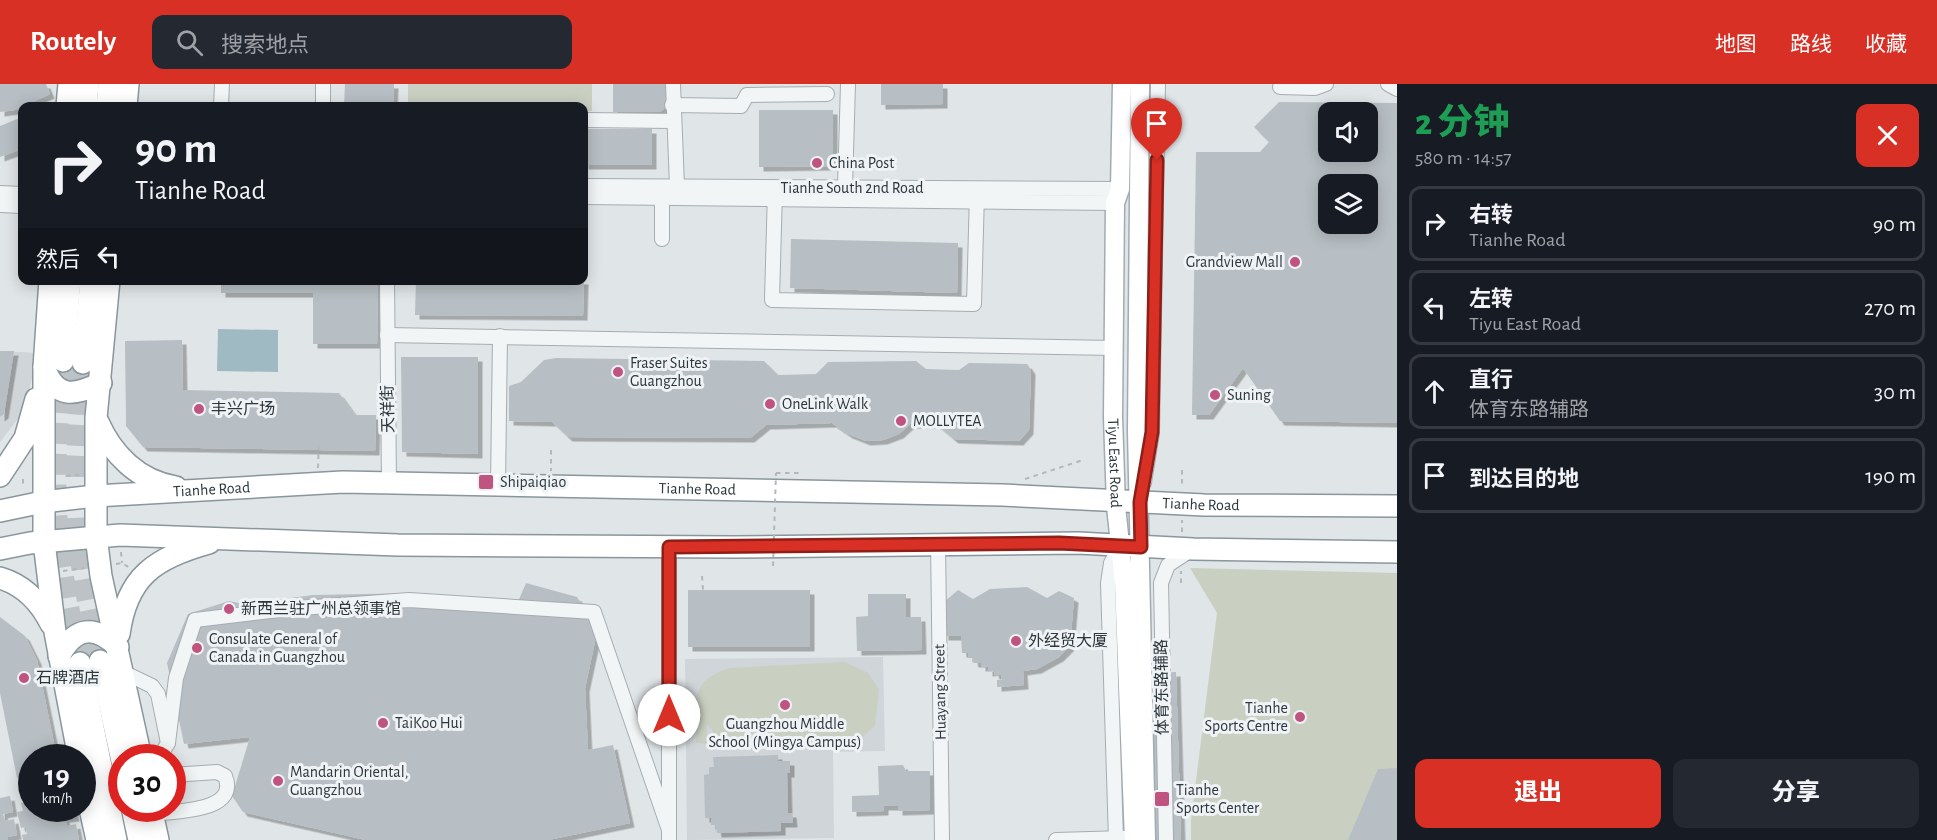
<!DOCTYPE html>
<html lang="zh">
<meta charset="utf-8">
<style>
:root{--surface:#171b24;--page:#242831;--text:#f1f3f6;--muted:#9ea1a6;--line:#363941;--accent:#d93025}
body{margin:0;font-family:"Alegreya Sans","Noto Sans SC",sans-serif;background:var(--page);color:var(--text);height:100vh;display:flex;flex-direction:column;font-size:22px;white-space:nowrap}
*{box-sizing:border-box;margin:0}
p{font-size:20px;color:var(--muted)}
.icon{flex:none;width:33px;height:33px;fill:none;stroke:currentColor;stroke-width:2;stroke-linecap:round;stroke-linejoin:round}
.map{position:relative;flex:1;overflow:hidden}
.side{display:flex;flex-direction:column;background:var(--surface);width:540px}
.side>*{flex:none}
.guide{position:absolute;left:18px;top:18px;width:570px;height:183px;border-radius:12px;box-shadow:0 3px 15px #0003;background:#171b24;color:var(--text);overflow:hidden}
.tools{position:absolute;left:1318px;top:18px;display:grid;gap:12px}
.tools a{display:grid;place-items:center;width:60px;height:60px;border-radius:12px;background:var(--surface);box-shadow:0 3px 15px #0003;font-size:30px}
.speed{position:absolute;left:18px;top:660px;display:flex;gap:12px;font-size:30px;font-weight:700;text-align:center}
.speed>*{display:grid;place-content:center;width:78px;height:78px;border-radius:50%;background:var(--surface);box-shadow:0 3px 15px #0003;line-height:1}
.speed small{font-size:15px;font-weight:400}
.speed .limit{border:9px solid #d22;background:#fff;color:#111}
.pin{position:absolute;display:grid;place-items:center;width:51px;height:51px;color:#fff;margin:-62px -26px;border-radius:50% 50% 50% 0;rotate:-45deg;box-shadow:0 0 6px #0007}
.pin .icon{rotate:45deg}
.me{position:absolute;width:66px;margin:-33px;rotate:0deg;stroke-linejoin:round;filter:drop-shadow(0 0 4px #0008)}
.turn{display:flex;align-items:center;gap:21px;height:126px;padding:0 18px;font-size:27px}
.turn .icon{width:78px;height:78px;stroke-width:2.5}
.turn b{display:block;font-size:42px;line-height:51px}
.then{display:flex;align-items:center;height:57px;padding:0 18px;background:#0003;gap:12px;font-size:22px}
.round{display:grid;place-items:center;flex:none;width:63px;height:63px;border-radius:12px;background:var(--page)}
.headline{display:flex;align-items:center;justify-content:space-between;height:102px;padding:0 18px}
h1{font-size:36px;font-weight:800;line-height:45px;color:#1e9e55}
.primary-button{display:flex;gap:12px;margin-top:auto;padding:12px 18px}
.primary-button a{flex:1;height:69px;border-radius:12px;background:var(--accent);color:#fff;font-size:24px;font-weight:800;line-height:69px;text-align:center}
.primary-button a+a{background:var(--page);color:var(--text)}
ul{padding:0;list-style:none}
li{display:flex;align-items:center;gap:18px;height:75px;margin:0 12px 9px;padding:0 6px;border:3px solid var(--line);border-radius:12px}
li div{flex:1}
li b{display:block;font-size:22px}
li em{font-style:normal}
header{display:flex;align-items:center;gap:36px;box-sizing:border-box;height:84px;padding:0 30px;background:var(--accent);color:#fff}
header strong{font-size:28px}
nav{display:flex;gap:33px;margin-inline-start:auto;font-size:21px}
.search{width:420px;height:54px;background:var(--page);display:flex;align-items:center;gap:15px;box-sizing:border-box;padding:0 21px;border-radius:12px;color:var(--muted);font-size:22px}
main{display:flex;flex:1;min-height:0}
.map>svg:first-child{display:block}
</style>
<header>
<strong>Routely</strong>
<div class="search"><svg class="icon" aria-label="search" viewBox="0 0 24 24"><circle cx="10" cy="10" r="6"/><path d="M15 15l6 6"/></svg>搜索地点</div>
<nav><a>地图</a><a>路线</a><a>收藏</a></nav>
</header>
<main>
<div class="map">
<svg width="1397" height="756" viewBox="0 0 1397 756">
<defs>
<filter id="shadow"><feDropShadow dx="4.5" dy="4.5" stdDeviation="0" flood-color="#0004"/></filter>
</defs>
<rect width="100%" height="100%" fill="#e0e5e7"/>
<g fill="#cfd5d9">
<polygon points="0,267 38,269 24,327 0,358"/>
<polygon points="883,573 885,667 833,668 834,754 687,756 685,575"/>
</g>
<g fill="#c9d0c2">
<polygon points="408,0 592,0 592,27 584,27 584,22 408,22"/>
<polygon points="1190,484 1397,489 1397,756 1191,756 1191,737 1217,529"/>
<path d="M845 578 868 589 879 605 875 642 859 656 845 662 738 666 724 662 707 640V660L696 659C696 621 687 598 729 584Z"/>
</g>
<polygon fill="#9fbac3" points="218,245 278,246 278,288 217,287"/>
<g fill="#b8bfc4" fill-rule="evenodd" filter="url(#shadow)">
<polygon points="0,0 46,0 50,10 15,26 0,28"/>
<polygon points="345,0 394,0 393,22 344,22"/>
<polygon points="613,0 668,0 668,21 660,28 613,28"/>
<polygon points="881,0 943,0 943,20 881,21"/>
<path d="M1279 18 1397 19V339L1280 337 1243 284 1209 331H1192L1196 68H1260L1269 58 1254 43ZM1329 28H1368V68H1329ZM1329 100H1368V140H1329Z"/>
<polygon points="759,26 833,26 833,82 759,83"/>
<polygon points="22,33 22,65 0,73 0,42"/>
<rect x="584" y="45" width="68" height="36"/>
<polygon points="791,155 958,159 957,209 790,204"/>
<polygon points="221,196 378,196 377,260 313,260 313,209 221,209"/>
<polygon points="416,196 584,196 583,232 415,231"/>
<polygon points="182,256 183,306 339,309 355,331 376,331 375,367 143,363 126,342 125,257"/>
<polygon points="0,267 14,267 4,330 0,333"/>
<polygon points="401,273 478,273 478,370 402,368"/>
<polygon points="556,274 764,277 778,291 816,290 828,278 916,277 926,285 959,286 969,279 1027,280 1031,286 1029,346 1019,357 954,355 936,340 910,340 899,350 883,356 866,357 848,350 832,339 766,341 750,354 568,353 552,338 509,337 509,302 521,298 544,276"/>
<polygon points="526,499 577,513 597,548 585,604 588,666 613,661 630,739 548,756 366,756 243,728 232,712 250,653 184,660 167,579 188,530 229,517 244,520 313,511 417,509 517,520"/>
<polygon points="1027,503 1047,514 1059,507 1074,514 1070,562 1059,573 1037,585 1023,587 1024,601 997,603 997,596 1002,596 1001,591 995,591 994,587 988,588 988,582 981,583 981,579 974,579 973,574 968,574 968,569 962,569 961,552 944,552 943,519 958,506 973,515 990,505"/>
<rect x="688" y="506" width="122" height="57"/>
<polygon points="868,510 906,510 906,533 921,533 922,566 857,567 856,533 868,532"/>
<polygon points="0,533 25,552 37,576 57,674 32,674 32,690 17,694 0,609"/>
<polygon points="1176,588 1181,756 1147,756 1142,590"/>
<polygon points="778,671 778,677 790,677 790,689 787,689 788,729 792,729 793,739 781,739 781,747 717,749 716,741 711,741 711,734 705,734 704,691 709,690 709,683 714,683 713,673"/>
<polygon points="903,681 906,687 930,687 930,726 898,727 898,722 884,722 884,727 852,728 852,712 879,711 878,682"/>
<polygon points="1397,684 1397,756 1348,756 1378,685"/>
<polygon points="10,712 13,728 3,730 5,737 14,735 17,751 8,753 8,756 0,756 0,714"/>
<polygon points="32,717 32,724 73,724 75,733 65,734 67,742 76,740 79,756 23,756 22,751 27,750 26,743 21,744 17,728 23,727 21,719"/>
</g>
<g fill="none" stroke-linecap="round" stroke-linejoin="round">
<g stroke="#bcc2c5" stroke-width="21" stroke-dasharray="21 10" stroke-linecap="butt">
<path d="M63 277C59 322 55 366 56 411 57 468 68 523 80 579"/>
<path d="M83 279C79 331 74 383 77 436 79 483 90 530 100 577"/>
</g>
<defs>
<g id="minor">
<polyline points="673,0 677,102"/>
<polyline points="1388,0 1397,5"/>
<polyline points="1280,3 1315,4 1326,0"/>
<polyline points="672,21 741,22 747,11 827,10"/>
<polyline points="221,22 222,0"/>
<polyline points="323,22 323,0"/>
<polyline points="584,36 673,37"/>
<polyline points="584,102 1120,105"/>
<polyline points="845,103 848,0"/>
<polyline points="775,106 772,216 974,220 977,109"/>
<polyline points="0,109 22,110"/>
<polyline points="584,113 1115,119"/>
<polyline points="0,121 22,122"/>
<polyline points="662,155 662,105"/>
<polyline points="387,196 389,399"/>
<polyline points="387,251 1114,264"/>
<polyline points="1144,399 1152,349 1158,0"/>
<polyline points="498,400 500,252"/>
<polyline points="938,460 942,756"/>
<polyline points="123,588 152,602 158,610 168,659 159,674"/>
<polyline points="168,659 176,594 195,536 287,525 409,516 594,528 669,746"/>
<path d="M153 730C175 727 240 728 225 692L217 688 172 691"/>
<polyline points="669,756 669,463"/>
<polyline points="1056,756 1125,754"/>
<polyline points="1116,756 1108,499 1111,479 1120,462"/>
<polyline points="1166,756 1161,499 1168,481 1191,466"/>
</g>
<g id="major">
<path id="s1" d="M1122 0 1120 105 1115 119 1113 333 1116 422 1124 499 1134 756"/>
<polyline points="1140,0 1137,347 1146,756"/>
</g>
<g id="highway">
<polyline points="67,22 69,0"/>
<polyline points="86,22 88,0"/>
<polyline points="107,22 109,0"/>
<polyline points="126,22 128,0"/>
<polyline points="50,196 44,283 44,458 55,548 79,674"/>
<polyline points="109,196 96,334 96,452 101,492 141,674"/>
<polyline points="63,277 70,196"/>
<polyline points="83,279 91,196"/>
<path d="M44 283C56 315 73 312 101 299"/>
<path d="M98 338C112 370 138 397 176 403"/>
<polyline points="0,392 25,354 36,315"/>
<path id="s2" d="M0 427 43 418 95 412 343 398 1002 411 1204 421 1397 422"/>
<polyline points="0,465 30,459 120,451 398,461 734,463 1078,459 1193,465 1397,468"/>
<path d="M0 494C24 501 40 518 51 540"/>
<path d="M119 550C127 492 155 474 209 459"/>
<path d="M59 572C75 543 94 540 118 563"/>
<polyline points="100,577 122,677"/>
<polyline points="80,579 116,756"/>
<polyline points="82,689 97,756"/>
<polyline points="132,724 139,756"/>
<polyline points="151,724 158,756"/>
</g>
</defs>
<use href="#minor" stroke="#a6adb1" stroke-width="16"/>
<use href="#major" stroke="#a1acb2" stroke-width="21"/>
<use href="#highway" stroke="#89969c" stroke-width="24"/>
<g stroke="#b2b8bb" stroke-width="2" stroke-dasharray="4.5 4.5" stroke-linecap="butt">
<polyline points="551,366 551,387"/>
<polyline points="318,384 319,357"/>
<polyline points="1182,386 1182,403"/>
<polyline points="776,389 800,389"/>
<polyline points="66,392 80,391"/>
<polyline points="23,395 23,403"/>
<polyline points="1025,395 1083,376"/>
<polyline points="1182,448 1182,436"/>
<polyline points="121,468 122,479"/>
<polyline points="116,480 122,479 130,484"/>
<polyline points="63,487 84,484"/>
<polyline points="702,492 703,506"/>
<polyline points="1181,499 1181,487"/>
</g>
<use href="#minor" stroke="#f2f5f6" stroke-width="14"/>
<use href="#major" stroke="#fff" stroke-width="18"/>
<use href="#highway" stroke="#fff" stroke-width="21"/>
<polyline stroke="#b2b8bb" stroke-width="2" stroke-dasharray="4.5 4.5" stroke-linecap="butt" points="773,482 776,389"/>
</g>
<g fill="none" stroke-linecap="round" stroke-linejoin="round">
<defs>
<polyline id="route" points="669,631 669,463 1059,459 1141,463 1140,418 1152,348 1157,76"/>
</defs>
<use href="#route" stroke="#8d1f18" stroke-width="15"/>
<use href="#route" stroke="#d93025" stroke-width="10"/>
</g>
<g fill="#be547f" stroke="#f0f3f5" stroke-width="2">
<circle cx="817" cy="79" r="6"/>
<circle cx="1295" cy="178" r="6"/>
<circle cx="618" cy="288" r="6"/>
<circle cx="1215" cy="311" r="6"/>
<circle cx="770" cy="320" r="6"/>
<circle cx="199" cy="325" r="6"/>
<circle cx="901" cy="337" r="6"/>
<rect x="478" y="390" width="16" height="16" rx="3"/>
<circle cx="229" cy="525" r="6"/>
<circle cx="1016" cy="557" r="6"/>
<circle cx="197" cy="564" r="6"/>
<circle cx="24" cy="594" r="6"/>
<circle cx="785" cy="621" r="6"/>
<circle cx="1300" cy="633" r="6"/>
<circle cx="383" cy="639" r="6"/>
<circle cx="278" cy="697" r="6"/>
<rect x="1154" y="707" width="16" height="16" rx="3"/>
</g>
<g text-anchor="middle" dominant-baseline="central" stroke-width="6" stroke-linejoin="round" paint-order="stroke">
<g font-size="16" fill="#2b363d" stroke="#f0f3f5" text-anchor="start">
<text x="829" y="79">China Post</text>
<text x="1283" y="178" text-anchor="end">Grandview Mall</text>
<text x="630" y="279">Fraser Suites<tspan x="630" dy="18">Guangzhou</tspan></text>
<text x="1227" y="311">Suning</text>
<text x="782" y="320">OneLink Walk</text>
<text x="211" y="325">丰兴广场</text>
<text x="913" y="337">MOLLYTEA</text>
<text x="500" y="398">Shipaiqiao</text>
<text x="241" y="525">新西兰驻广州总领事馆</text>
<text x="209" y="555">Consulate General of<tspan x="209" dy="18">Canada in Guangzhou</tspan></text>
<text x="1028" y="557">外经贸大厦</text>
<text x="36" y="594">石牌酒店</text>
<text x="1288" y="624" text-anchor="end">Tianhe<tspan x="1288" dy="18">Sports Centre</tspan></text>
<text x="395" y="639">TaiKoo Hui</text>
<text x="785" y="640" text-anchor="middle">Guangzhou Middle<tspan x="785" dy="18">School (Mingya Campus)</tspan></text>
<text x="290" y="688">Mandarin Oriental,<tspan x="290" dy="18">Guangzhou</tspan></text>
<text x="1176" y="706">Tianhe<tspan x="1176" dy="18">Sports Center</tspan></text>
</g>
<g font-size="16" fill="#2b363d" stroke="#f0f3f5">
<text x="852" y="104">Tianhe South 2nd Road</text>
<text transform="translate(388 325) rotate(-91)">天祥街</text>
<text stroke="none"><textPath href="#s1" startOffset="380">Tiyu East Road</textPath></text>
<text stroke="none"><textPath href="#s2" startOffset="213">Tianhe Road</textPath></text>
<text stroke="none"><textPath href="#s2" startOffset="699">Tianhe Road</textPath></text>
<text stroke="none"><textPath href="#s2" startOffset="1203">Tianhe Road</textPath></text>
<text transform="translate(1162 603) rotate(-91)">体育东路辅路</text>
<text transform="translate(940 608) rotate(-91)">Huayang Street</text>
</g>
</g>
</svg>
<div class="tools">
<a><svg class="icon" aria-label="sound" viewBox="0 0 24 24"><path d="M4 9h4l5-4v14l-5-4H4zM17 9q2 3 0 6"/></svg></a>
<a><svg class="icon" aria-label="layers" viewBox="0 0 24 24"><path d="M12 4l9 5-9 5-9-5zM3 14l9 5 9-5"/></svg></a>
</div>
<div class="speed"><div>19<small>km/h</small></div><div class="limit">30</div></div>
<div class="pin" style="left:1157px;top:76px;background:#d93025"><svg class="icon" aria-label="arrive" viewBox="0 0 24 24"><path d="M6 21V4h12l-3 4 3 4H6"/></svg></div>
<svg class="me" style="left:669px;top:631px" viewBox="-20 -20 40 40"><circle r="19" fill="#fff"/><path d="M0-13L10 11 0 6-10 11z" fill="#d93025"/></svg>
<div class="guide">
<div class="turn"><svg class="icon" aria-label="right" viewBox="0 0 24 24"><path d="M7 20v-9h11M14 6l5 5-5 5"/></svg><div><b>90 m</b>Tianhe Road</div></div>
<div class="then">然后<svg class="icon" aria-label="left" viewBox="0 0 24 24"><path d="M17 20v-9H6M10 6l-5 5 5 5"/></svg></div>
</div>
</div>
<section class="side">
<div class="headline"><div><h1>2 分钟</h1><p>580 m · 14:57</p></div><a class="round" style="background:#d93025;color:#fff"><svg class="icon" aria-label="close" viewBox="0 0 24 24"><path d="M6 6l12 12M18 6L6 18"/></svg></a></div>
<ul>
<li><svg class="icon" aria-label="right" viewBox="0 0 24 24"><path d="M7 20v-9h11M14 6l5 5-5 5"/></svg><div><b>右转</b><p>Tianhe Road</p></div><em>90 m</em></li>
<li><svg class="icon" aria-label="left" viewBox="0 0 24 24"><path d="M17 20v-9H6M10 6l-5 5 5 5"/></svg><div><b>左转</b><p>Tiyu East Road</p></div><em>270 m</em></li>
<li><svg class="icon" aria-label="ahead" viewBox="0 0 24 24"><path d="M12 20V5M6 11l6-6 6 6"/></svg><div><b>直行</b><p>体育东路辅路</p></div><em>30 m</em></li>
<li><svg class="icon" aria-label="arrive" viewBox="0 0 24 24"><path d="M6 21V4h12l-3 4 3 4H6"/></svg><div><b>到达目的地</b></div><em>190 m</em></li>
</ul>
<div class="primary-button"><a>退出</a><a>分享</a></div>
</section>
</main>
